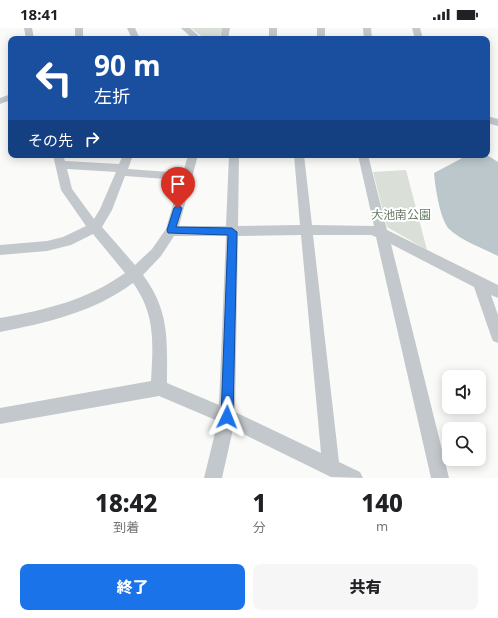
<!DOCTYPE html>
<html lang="ja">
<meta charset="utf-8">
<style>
:root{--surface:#fff;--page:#f6f6f6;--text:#202124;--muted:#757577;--accent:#1a73e8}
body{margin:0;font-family:"Noto Sans","Noto Sans JP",sans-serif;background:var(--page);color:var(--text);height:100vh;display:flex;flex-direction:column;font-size:15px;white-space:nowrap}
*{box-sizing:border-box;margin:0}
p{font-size:13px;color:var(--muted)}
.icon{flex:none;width:22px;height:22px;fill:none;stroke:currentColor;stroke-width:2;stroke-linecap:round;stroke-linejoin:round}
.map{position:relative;height:450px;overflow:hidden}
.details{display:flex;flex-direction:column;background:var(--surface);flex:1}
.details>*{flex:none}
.top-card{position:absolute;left:8px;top:8px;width:482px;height:122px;border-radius:8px;box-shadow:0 2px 10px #0003;background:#1a4fa0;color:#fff;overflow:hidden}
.fabs{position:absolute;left:442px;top:342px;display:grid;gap:8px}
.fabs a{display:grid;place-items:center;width:44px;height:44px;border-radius:8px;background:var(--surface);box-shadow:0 2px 10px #0003;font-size:20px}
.pin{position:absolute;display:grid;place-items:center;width:34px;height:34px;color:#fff;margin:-41px -17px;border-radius:50% 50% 50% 0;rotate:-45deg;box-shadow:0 0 4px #0007}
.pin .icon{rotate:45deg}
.me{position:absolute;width:44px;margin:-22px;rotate:2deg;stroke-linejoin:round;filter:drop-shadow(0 0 3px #0008)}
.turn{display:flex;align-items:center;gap:14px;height:84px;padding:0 20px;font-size:18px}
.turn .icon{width:52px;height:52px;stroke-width:2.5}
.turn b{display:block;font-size:28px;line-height:34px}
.then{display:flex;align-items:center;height:38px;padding:0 20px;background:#0003;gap:8px;font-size:15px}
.eta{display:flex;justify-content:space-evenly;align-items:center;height:68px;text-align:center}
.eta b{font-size:24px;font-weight:800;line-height:28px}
.action{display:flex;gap:8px;margin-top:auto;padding:8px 20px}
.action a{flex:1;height:46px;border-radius:8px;background:var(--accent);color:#fff;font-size:16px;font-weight:800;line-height:46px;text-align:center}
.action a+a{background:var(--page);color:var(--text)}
.status{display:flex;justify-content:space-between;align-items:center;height:28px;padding:0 20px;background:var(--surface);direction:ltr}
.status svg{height:11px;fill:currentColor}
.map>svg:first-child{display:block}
</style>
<div class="status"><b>18:41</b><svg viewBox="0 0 49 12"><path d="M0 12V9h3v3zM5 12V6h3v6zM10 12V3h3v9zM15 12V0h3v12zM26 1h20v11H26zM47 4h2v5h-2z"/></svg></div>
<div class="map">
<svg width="498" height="450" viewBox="0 0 498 450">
<rect width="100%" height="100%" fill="#fafaf8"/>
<g fill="#dadfd7">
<polygon points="191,0 222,0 219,11 205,11"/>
<polygon points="406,142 427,222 387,199 373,144"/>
</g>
<path fill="#bbc7cb" d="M468 127H487L498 134V228C482 220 462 213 449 201 440 192 435 158 434 145Z"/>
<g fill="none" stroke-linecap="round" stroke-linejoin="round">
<g fill="#c3c8cc" fill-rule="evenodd">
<polygon points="24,0 32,0 34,11 26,11"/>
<rect x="75" y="0" width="8" height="11"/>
<polygon points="127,0 135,0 140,11 132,11"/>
<polygon points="181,0 190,0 202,11 193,11"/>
<polygon points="222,0 230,0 228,11 220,11"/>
<rect x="269" y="0" width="8" height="11"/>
<rect x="317" y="0" width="8" height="11"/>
<polygon points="363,0 371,0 372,11 364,11"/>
<polygon points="412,0 420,0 423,11 415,11"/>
<polygon points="11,66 11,72 0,76 0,70"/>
<polygon points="487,88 498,91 498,98 487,95"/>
<path d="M53 127H63L65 133 119 136 123 127H133L128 141 183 145 188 127H198L179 198H226L229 127H239L238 198 300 197 294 127H304L312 197 374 198 358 127H368L387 202 498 257V270L491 267 498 287V315L493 313 491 308 474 259 391 216 449 450H431L376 209 371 207H313L339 434 360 444 363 450 331 449 233 401 222 450H204L218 393 159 368 0 396V380L151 353C153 316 156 287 133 255 94 284 46 295 0 304V290C45 282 88 272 125 245L93 206 71 217 47 223 0 227V217L47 213 63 209 86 198 61 162ZM67 141 116 144 100 181 94 191 72 161ZM125 148 180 152 166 201 152 221 135 237 102 199 112 182ZM301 207 321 425 235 384 238 208ZM174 208H226L219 377 167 355C167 313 170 283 143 247L161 228Z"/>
</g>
</g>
<polygon fill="#1a73e8" stroke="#114b97" points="178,177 182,180 176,199 232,200 237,204 233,389 231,393 227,395 223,393 221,389 228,207 168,205 167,202 174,180"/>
<g text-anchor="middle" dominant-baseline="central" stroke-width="4" stroke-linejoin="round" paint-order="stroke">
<g font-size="12" fill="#687a64" stroke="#fff">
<text x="401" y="186">大池南公園</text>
</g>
</g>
</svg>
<div class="fabs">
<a><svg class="icon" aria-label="sound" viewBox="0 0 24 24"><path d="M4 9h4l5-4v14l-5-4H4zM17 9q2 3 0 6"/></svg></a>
<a><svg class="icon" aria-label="search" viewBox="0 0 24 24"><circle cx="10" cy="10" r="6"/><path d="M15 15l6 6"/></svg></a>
</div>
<div class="pin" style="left:178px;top:180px;background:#d93025"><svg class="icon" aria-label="arrive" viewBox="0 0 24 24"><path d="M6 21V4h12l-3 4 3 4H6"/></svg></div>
<svg class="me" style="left:227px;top:389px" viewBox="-20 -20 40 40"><path d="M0-17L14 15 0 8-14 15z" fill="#1a73e8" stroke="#fff" stroke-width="4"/></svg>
<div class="top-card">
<div class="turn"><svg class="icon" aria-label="left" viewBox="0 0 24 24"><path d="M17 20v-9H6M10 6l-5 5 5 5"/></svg><div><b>90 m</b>左折</div></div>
<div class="then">その先<svg class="icon" aria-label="right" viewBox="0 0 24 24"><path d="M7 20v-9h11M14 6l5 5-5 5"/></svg></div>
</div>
</div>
<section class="details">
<div class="eta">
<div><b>18:42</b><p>到着</p></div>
<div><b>1</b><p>分</p></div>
<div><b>140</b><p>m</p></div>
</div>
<div class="action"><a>終了</a><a>共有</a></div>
</section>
